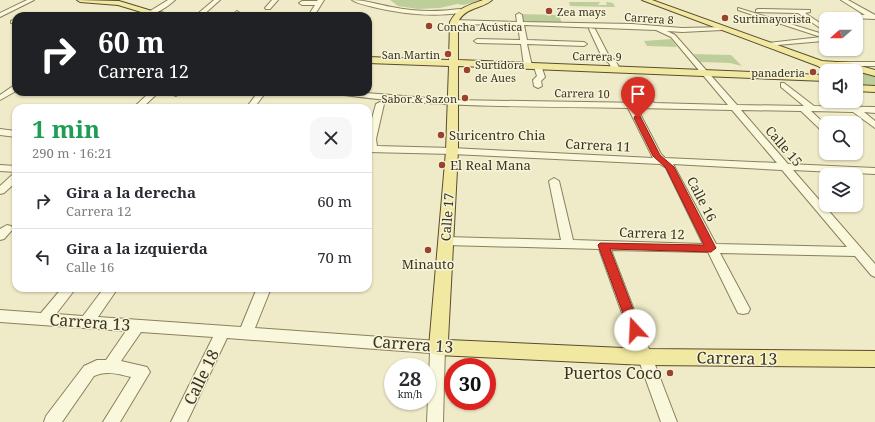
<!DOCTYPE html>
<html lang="es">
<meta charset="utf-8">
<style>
:root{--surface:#fff;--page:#f7f7f7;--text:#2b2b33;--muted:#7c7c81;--line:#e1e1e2}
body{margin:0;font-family:"Noto Serif",serif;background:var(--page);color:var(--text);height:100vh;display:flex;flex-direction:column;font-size:15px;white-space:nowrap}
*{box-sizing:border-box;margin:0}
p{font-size:13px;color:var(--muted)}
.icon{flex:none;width:22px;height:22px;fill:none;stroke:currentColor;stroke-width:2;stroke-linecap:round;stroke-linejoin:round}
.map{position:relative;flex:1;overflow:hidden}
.side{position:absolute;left:12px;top:104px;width:360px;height:188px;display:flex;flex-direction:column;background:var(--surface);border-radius:12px;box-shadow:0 1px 3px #0004}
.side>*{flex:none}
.banner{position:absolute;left:12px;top:12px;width:360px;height:84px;border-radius:12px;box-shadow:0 1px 3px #0004;background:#202124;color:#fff;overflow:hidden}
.needle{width:26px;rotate:249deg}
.buttons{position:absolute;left:819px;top:12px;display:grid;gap:8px}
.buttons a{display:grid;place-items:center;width:44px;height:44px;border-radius:8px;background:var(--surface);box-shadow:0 1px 3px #0004;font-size:20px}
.speed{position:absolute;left:384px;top:358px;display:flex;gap:8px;font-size:20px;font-weight:700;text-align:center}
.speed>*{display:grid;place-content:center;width:52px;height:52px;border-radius:50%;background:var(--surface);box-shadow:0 1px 3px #0004;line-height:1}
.speed small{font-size:10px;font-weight:400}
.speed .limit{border:6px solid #d22;background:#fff;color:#111}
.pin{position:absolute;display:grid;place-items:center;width:34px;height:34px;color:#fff;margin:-41px -17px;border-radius:50% 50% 50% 0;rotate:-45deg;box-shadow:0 0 4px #0007}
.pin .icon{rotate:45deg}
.me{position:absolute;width:44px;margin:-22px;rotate:340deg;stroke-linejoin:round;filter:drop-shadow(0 0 3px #0008)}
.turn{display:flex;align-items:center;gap:14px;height:84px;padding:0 20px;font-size:18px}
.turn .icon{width:52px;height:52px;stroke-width:2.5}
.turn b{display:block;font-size:28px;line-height:34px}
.round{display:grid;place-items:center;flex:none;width:42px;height:42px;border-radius:12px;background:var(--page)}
.head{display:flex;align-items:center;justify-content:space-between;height:68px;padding:0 20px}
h1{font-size:24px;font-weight:700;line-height:30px;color:#1e9e55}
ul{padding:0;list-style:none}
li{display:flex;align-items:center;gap:12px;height:56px;padding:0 20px;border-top:1px solid var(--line)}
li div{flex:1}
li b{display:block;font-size:15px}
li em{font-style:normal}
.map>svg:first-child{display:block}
</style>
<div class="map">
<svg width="875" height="422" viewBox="0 0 875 422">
<rect width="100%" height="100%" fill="#efebc8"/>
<g fill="#bece9b">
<polygon points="390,0 481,0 464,5 457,4 440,8 418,9 398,6"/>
<polygon points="569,2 600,2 598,5 607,5 606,2 613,3 615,7 570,6"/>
<polygon points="519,14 559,15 562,24 520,23"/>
<polygon points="671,39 677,47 647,46 644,41"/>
<polygon points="694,54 731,55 742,66 730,63 700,62"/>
<polygon points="824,64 875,73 875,88 856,87 856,71 832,71"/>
</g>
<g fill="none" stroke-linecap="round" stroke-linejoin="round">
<defs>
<g id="minor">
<polygon points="27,0 34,0 0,17 0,13"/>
<path d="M168 0H175C166 8 154 16 142 16Z"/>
<polygon points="214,0 220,0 202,16 195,16"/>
<polygon points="272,0 278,0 270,9 266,9 265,8"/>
<polygon points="318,0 324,0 314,16 308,16 315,5 302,5 299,3 302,1 317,1"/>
<path d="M352 0C366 0 379 5 392 7 415 12 437 12 460 9L463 11 460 13C431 17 402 14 373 7 366 5 358 4 352 0Z"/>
<polygon points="841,0 848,0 875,15 875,19 826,17 825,16 828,14 865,15"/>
<polygon points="738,8 826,35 826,39 823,41 766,46 766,44 768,43 821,37 738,10"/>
<polygon points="758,9 810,10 810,12 805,13 826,27 826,32 798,13 756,12 756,10"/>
<polygon points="237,11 240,13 237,16 231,16"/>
<path d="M519 13 522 15 523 22 632 24 682 28 724 27 725 28 722 30 682 32 667 31 675 35 737 105 804 106 781 87V83H784L814 106 875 107V113L864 112 875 121V128L853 112 811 111 826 125 825 132 822 131 801 111 741 110 788 164 875 168V174L793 170 875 264V277L871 275 855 256 720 253 750 309 748 313 743 314 738 313 708 252 611 250 677 422H661L599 249 446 245 442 244 440 241 442 238 446 237 561 240 549 181 554 178 559 181 573 240 703 244 666 168 660 164 452 154 368 152V133L376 104 380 102 384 104 376 139 377 146 452 148 653 158 628 108C531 106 433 108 337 94L333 92H354L452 100 645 103 638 90 642 88H645L654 103 728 105 671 37 656 30 524 25 527 40 584 42 587 44 584 46 527 44 532 66 528 68 524 66 521 44 477 43 474 41 477 39 520 40 518 25 454 24 451 22 454 20 517 22 516 15ZM637 108 732 110 777 163 665 158 661 154ZM673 164 782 170 847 247 716 244Z"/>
<polygon points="13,20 16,20 16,24 11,23 11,21"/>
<polygon points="590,28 595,29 610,58 615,60 620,69 619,71 613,71 609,63 603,59 589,29"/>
<rect x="835" y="62" width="40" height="4"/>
<polygon points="535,65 541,65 545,77 541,81 542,86 538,88 534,86 533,80 537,76 534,67"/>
<polygon points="13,86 16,86 16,91 0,100 0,95"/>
<polygon points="150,92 159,92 142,108 133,108"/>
<polygon points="174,92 183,92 176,96 172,94"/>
<polygon points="258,92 266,92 254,108 246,108"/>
<polygon points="0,129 16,131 16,137 0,135"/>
<polygon points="0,165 16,166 16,172 0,171"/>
<polygon points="16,174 16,182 4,193 0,194 0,186 12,175"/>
<polygon points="7,225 11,226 13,229 4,239 0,240 0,229"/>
<path d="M62 288H76L56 314 83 316 104 288H118L98 317 241 327 257 288H271L255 328 438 341 443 343 445 347 443 422H427L430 353 227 338 187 422H171L213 337 141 332 121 361 147 367 150 372 120 422H103L131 377C119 374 106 370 94 376L62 422H44L46 416 84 366 97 360H106L126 331 0 322V310L41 313Z"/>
</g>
<g id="major">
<polygon points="77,0 119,1 152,11 171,14 172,16 151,15 118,5 80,2"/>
<path d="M483 0H492C482 9 465 7 458 22V60L826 75V81L458 66V151L448 340 645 349 875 351V367L645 365 438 355 431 353 429 347 446 151 449 66 368 63V57L449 60 450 22C457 8 469 5 483 0Z"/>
<polygon points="642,0 652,0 822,61 850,63 875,70 875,76 849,69 831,67 835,71 826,71 826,72 818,66"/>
<polygon points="856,85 875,86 875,92 856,91"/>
</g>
</defs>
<use href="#minor" stroke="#8c7f5c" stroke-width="2"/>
<use href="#major" stroke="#5a4c30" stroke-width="2"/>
<use href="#minor" fill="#f9f7dc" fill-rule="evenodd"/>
<use href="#major" fill="#f1e9a1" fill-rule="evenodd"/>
</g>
<polygon fill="#d93025" stroke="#8d1f18" points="635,116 640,116 660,155 674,167 716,248 711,252 610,249 641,330 639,334 635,335 631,334 629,330 598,245 600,243 704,245 666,168 653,156 634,118"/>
<g fill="#9b422c" stroke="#f6f4d8" stroke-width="1.5">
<circle cx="549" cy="11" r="4"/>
<circle cx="725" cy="18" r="4"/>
<circle cx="429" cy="26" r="4"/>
<circle cx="448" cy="54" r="4"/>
<circle cx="467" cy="70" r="4"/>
<circle cx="813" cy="72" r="4"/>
<circle cx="465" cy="98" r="4"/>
<circle cx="441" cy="135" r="4"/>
<circle cx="442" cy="165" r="4"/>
<circle cx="428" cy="250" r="4"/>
<circle cx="670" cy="373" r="4"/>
</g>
<g text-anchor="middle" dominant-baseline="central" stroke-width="3" stroke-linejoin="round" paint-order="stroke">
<g font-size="11" fill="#3c3320" stroke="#f6f4d8" text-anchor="start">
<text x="557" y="11">Zea mays</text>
<text x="733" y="18">Surtimayorista</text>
<text x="437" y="26">Concha Acústica</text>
<text x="440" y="54" text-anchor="end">San Martin</text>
<text x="475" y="64">Surtidora<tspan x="475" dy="13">de Aues</tspan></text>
<text x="805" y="72" text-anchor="end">panaderia</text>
<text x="457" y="98" text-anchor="end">Sabor &amp; Sazon</text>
</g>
<g font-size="11" fill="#3c3320" stroke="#f6f4d8">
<text transform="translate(649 18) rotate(4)">Carrera 8</text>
<text transform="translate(597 56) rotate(1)">Carrera 9</text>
<text transform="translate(582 93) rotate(1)">Carrera 10</text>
</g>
<g font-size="13" fill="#3c3320" stroke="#f6f4d8" text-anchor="start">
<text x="449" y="135">Suricentro Chia</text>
<text x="450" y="165">El Real Mana</text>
<text x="428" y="264" text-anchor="middle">Minauto</text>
</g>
<g font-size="13" fill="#3c3320" stroke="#f6f4d8">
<text transform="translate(598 145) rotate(3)">Carrera 11</text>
<text transform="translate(784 146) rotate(49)">Calle 15</text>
<text transform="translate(702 199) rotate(63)">Calle 16</text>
<text transform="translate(447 217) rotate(-86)">Calle 17</text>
<text transform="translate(652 233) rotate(2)">Carrera 12</text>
</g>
<g font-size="16" fill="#3c3320" stroke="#f6f4d8">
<text transform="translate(90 322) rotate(4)">Carrera 13</text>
<text transform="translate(413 344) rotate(4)">Carrera 13</text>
<text transform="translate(737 358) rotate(1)">Carrera 13</text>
<text transform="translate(201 377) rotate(-64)">Calle 18</text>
</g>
<g font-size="16" fill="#3c3320" stroke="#f6f4d8" text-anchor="end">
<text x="662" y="373">Puertos Coco</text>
</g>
</g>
</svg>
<div class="buttons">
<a><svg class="needle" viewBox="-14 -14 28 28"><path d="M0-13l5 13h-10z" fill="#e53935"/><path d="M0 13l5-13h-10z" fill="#7c7c81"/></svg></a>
<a><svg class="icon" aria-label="sound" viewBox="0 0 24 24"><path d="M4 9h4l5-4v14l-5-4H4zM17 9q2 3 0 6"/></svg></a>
<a><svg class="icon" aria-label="search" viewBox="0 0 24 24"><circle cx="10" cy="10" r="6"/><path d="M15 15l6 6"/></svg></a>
<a><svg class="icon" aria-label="layers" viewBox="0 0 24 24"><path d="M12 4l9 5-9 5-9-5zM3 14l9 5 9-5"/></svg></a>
</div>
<div class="speed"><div>28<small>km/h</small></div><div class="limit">30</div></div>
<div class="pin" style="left:638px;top:118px;background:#d93025"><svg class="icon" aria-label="arrive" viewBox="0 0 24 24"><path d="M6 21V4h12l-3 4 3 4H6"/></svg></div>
<svg class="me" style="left:635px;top:330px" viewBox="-20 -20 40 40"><circle r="19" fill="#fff"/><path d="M0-13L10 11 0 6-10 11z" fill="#d93025"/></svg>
<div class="banner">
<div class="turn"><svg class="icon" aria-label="right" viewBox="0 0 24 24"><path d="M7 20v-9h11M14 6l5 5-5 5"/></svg><div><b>60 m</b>Carrera 12</div></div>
</div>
<section class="side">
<div class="head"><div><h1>1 min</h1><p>290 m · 16:21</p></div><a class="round"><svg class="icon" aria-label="close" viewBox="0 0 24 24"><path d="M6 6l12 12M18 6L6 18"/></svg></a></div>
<ul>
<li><svg class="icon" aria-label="right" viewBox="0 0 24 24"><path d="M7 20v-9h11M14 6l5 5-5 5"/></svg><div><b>Gira a la derecha</b><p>Carrera 12</p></div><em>60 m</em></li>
<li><svg class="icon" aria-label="left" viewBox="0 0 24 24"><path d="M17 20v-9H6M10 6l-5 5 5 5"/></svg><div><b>Gira a la izquierda</b><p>Calle 16</p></div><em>70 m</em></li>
</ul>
</section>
</div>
